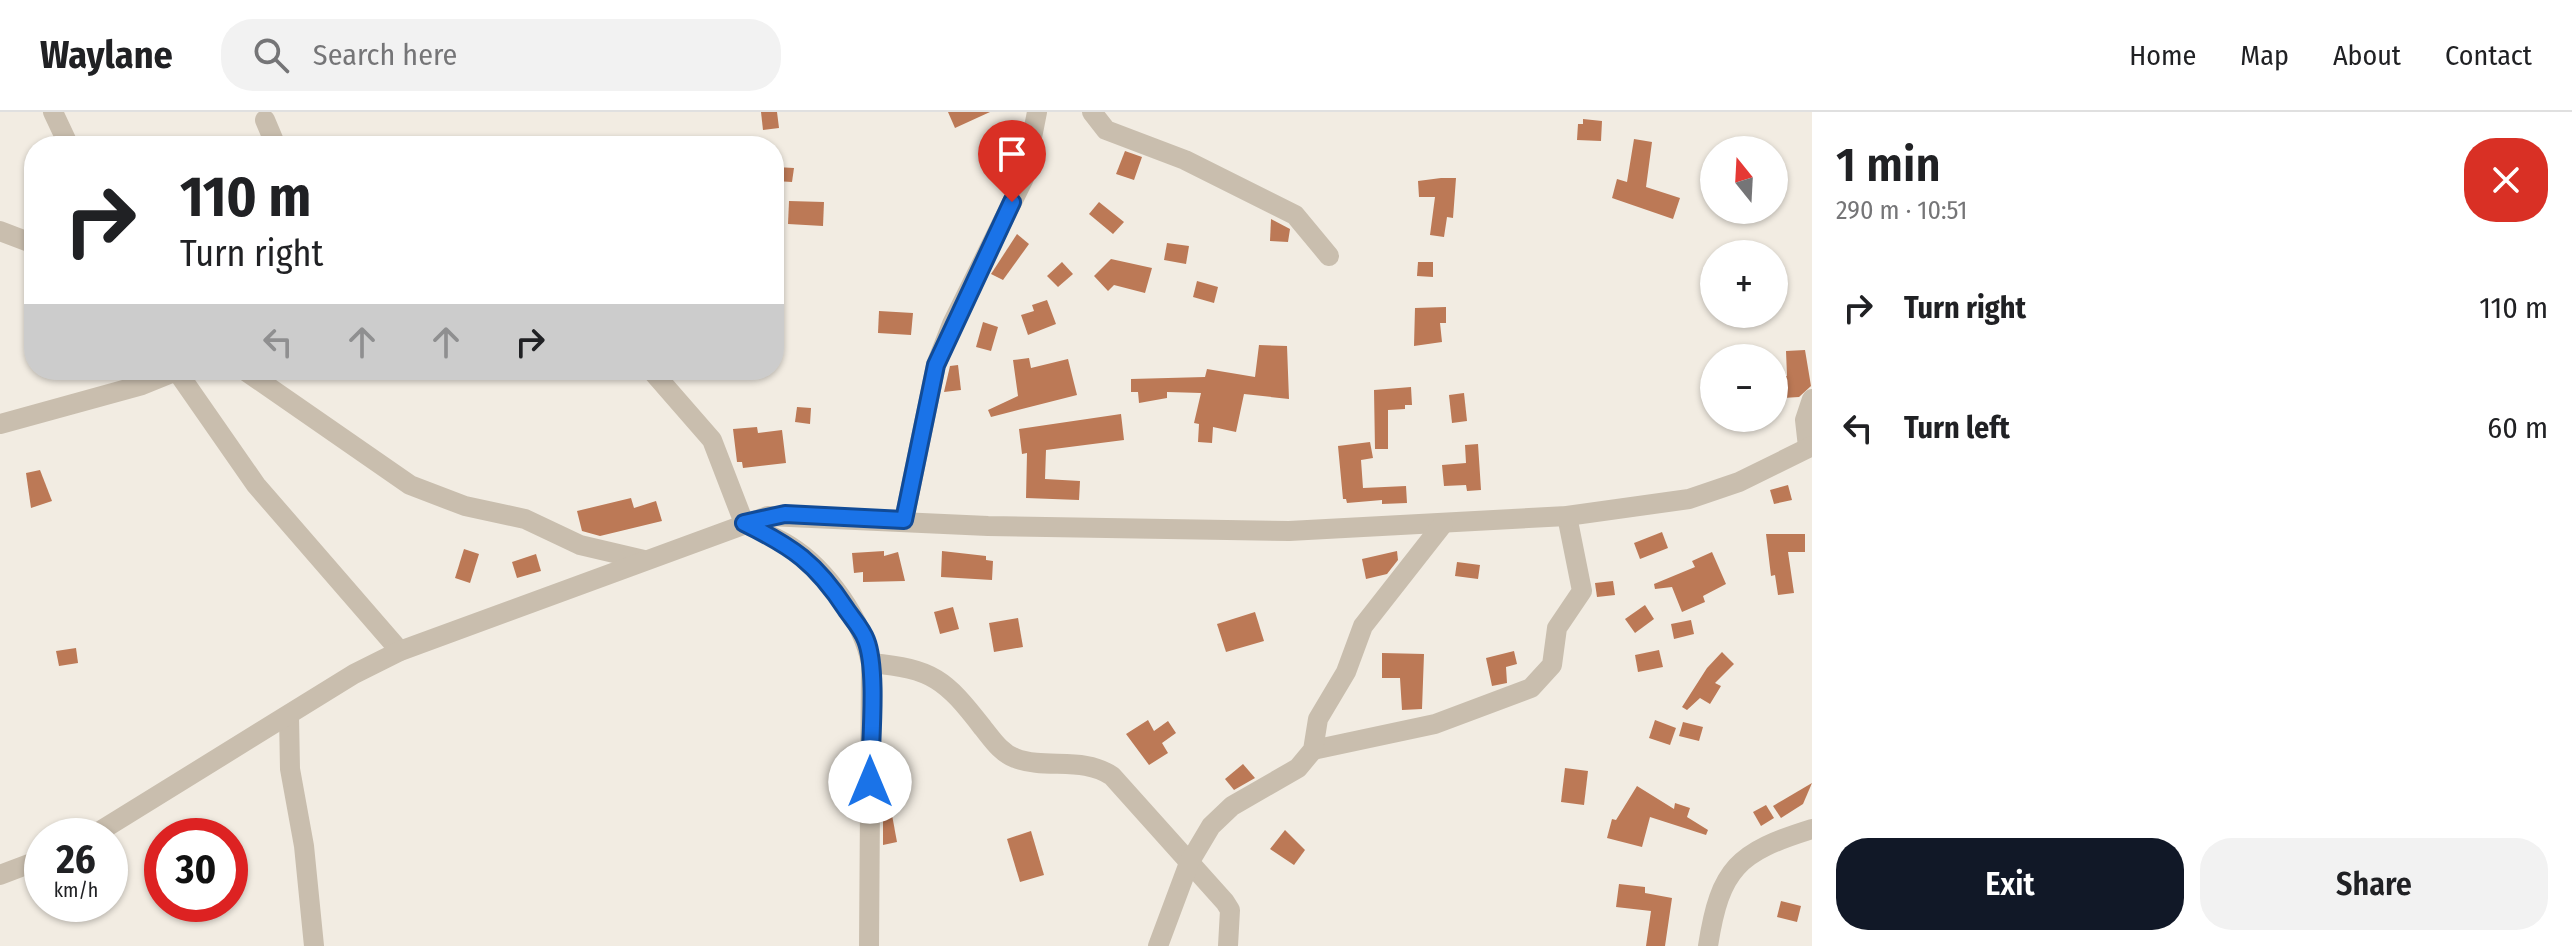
<!DOCTYPE html>
<meta charset="utf-8">
<style>
:root{--surface:#fff;--page:#f2f2f2;--text:#202124;--muted:#757577;--line:#e0e0e0;--accent:#111827}
body{margin:0;font-family:"Fira Sans Condensed",sans-serif;background:var(--page);color:var(--text);height:100vh;display:flex;flex-direction:column;font-size:30px;white-space:nowrap}
*{box-sizing:border-box;margin:0}
p{font-size:26px;color:var(--muted)}
.icon{flex:none;width:44px;height:44px;fill:none;stroke:currentColor;stroke-width:2;stroke-linecap:round;stroke-linejoin:round}
.map{position:relative;flex:1;overflow:hidden}
.sheet{display:flex;flex-direction:column;background:var(--surface);width:760px}
.sheet>*{flex:none}
.banner{position:absolute;left:24px;top:24px;width:760px;height:244px;border-radius:32px;box-shadow:0 2px 6px #0004;background:#fff;color:var(--text);overflow:hidden}
.needle{width:52px;rotate:342deg}
.fabs{position:absolute;left:1700px;top:24px;display:grid;gap:16px}
.fabs a{display:grid;place-items:center;width:88px;height:88px;border-radius:50%;background:var(--surface);box-shadow:0 2px 6px #0004;font-size:40px}
.speed{position:absolute;left:24px;top:706px;display:flex;gap:16px;font-size:40px;font-weight:700;text-align:center}
.speed>*{display:grid;place-content:center;width:104px;height:104px;border-radius:50%;background:var(--surface);box-shadow:0 2px 6px #0004;line-height:1}
.speed small{font-size:20px;font-weight:400}
.speed .limit{border:12px solid #d22;background:#fff;color:#111}
.pin{position:absolute;display:grid;place-items:center;width:68px;height:68px;color:#fff;margin:-82px -34px;border-radius:50% 50% 50% 0;rotate:-45deg;box-shadow:0 0 8px #0007}
.pin .icon{rotate:45deg}
.me{position:absolute;width:88px;margin:-44px;rotate:0deg;stroke-linejoin:round;filter:drop-shadow(0 0 6px #0008)}
.turn{display:flex;align-items:center;gap:28px;height:168px;padding:0 24px;font-size:36px}
.turn .icon{width:104px;height:104px;stroke-width:2.5}
.turn b{display:block;font-size:56px;line-height:68px}
.lanes{display:flex;align-items:center;height:76px;padding:0 24px;background:#0003;justify-content:center;gap:40px;direction:ltr}
.lanes .off{opacity:.35}
.round{display:grid;place-items:center;flex:none;width:84px;height:84px;border-radius:32px;background:var(--page)}
.headline{display:flex;align-items:center;justify-content:space-between;height:136px;padding:0 24px}
h1{font-size:48px;font-weight:600;line-height:60px}
.action{display:flex;gap:16px;margin-top:auto;padding:16px 24px}
.action a{flex:1;height:92px;border-radius:32px;background:var(--accent);color:#fff;font-size:32px;font-weight:600;line-height:92px;text-align:center}
.action a+a{background:var(--page);color:var(--text)}
ul{padding:0;list-style:none}
li{display:flex;align-items:center;gap:24px;height:120px;padding:0 24px}
li div{flex:1}
li b{display:block;font-size:30px}
li em{font-style:normal}
header{display:flex;align-items:center;gap:48px;box-sizing:border-box;height:112px;padding:0 40px;background:var(--surface);border-bottom:2px solid var(--line)}
header strong{font-size:38px}
nav{display:flex;gap:44px;margin-inline-start:auto;font-size:28px}
.search{width:560px;height:72px;background:var(--page);display:flex;align-items:center;gap:20px;box-sizing:border-box;padding:0 28px;border-radius:32px;color:var(--muted);font-size:30px}
main{display:flex;flex:1;min-height:0}
.map>svg:first-child{display:block}
</style>
<header>
<strong>Waylane</strong>
<div class="search"><svg class="icon" aria-label="search" viewBox="0 0 24 24"><circle cx="10" cy="10" r="6"/><path d="M15 15l6 6"/></svg>Search here</div>
<nav><a>Home</a><a>Map</a><a>About</a><a>Contact</a></nav>
</header>
<main>
<div class="map">
<svg width="1812" height="834" viewBox="0 0 1812 834">
<rect width="100%" height="100%" fill="#f2ece2"/>
<g fill="#bc7956">
<polygon points="761,0 777,0 779,16 763,18"/>
<polygon points="948,0 990,0 955,16"/>
<polygon points="1583,7 1602,9 1601,29 1577,28 1578,12 1583,12"/>
<polygon points="1634,27 1652,30 1646,75 1680,86 1673,107 1612,86 1617,67 1627,70"/>
<polygon points="1125,39 1142,45 1134,68 1116,62"/>
<polygon points="776,55 794,56 792,70 775,69"/>
<polygon points="1441,66 1456,66 1453,106 1447,105 1444,125 1430,123 1435,85 1419,85 1418,69"/>
<polygon points="789,89 824,90 823,114 788,112"/>
<polygon points="1099,90 1124,110 1113,122 1089,102"/>
<polygon points="1271,107 1290,117 1288,130 1270,129"/>
<polygon points="1017,122 1029,132 1003,168 991,162"/>
<polygon points="1167,131 1189,134 1186,152 1164,148"/>
<polygon points="1111,147 1152,156 1145,181 1114,173 1108,179 1094,164"/>
<polygon points="1062,150 1073,162 1058,175 1047,164"/>
<polygon points="1418,150 1433,150 1433,165 1417,164"/>
<polygon points="1197,169 1218,175 1214,191 1193,185"/>
<polygon points="1047,188 1056,212 1028,223 1021,203 1034,199 1032,193"/>
<polygon points="1446,195 1446,211 1440,211 1442,230 1414,234 1415,196"/>
<polygon points="879,199 913,201 911,223 878,221"/>
<polygon points="983,210 998,215 991,239 976,235"/>
<polygon points="1259,233 1287,234 1289,287 1244,282 1236,320 1213,315 1212,331 1198,330 1199,312 1194,311 1201,281 1167,280 1167,286 1139,291 1138,280 1131,280 1131,267 1205,265 1207,257 1255,265"/>
<polygon points="1805,238 1811,274 1799,285 1783,286 1781,265 1787,264 1786,239"/>
<polygon points="1029,246 1031,256 1068,247 1077,283 991,305 988,298 1018,284 1013,248"/>
<polygon points="958,253 961,278 944,280 950,254"/>
<polygon points="1411,275 1412,293 1405,293 1405,297 1388,298 1388,337 1375,337 1374,278"/>
<polygon points="1464,281 1467,309 1452,311 1449,283"/>
<polygon points="797,295 811,296 810,312 795,310"/>
<polygon points="1121,302 1124,328 1046,338 1045,367 1080,369 1079,388 1026,386 1027,341 1022,342 1019,317"/>
<polygon points="757,315 758,321 782,318 786,351 743,356 742,350 737,350 733,317"/>
<polygon points="1370,330 1373,346 1361,348 1363,376 1406,374 1407,391 1382,392 1382,388 1347,391 1346,387 1343,387 1338,334"/>
<polygon points="1478,332 1481,378 1467,379 1466,373 1444,374 1442,353 1466,351 1465,333"/>
<polygon points="40,358 52,389 31,396 26,361"/>
<polygon points="1788,373 1792,388 1774,392 1770,378"/>
<polygon points="631,386 634,396 656,389 662,409 600,424 582,419 577,399"/>
<polygon points="1662,420 1668,436 1640,447 1634,431"/>
<polygon points="1766,422 1805,422 1805,440 1788,440 1794,481 1778,483 1775,463 1771,464"/>
<polygon points="464,437 479,442 470,471 455,466"/>
<polygon points="884,439 884,444 898,440 905,469 863,470 863,460 854,461 852,441"/>
<polygon points="942,439 986,444 986,448 993,449 992,468 941,465"/>
<polygon points="1397,439 1398,448 1387,462 1366,467 1362,447"/>
<polygon points="1712,440 1726,472 1703,484 1705,490 1682,500 1672,475 1655,477 1654,472 1695,455 1692,449"/>
<polygon points="536,442 541,459 517,466 512,450"/>
<polygon points="1457,450 1480,453 1478,467 1455,464"/>
<polygon points="1613,469 1615,483 1597,485 1595,471"/>
<polygon points="1645,493 1654,507 1635,521 1625,507"/>
<polygon points="953,495 959,517 940,522 934,500"/>
<polygon points="1255,500 1264,529 1226,540 1217,512"/>
<polygon points="1018,506 1023,535 994,540 989,511"/>
<polygon points="1691,508 1694,522 1674,527 1671,512"/>
<polygon points="76,536 78,551 59,554 56,539"/>
<polygon points="1659,538 1663,555 1638,560 1635,543"/>
<polygon points="1514,539 1517,552 1506,555 1507,571 1492,574 1486,546"/>
<polygon points="1722,540 1734,552 1715,571 1721,574 1710,592 1700,586 1687,598 1682,595 1707,556"/>
<polygon points="1382,541 1424,542 1422,597 1402,598 1400,566 1382,566"/>
<polygon points="1148,608 1154,619 1168,609 1176,621 1162,631 1168,641 1149,653 1126,622"/>
<polygon points="1655,608 1676,616 1670,633 1649,626"/>
<polygon points="1683,610 1703,615 1699,629 1679,624"/>
<polygon points="1243,652 1255,666 1234,678 1225,667"/>
<polygon points="1565,656 1588,659 1584,693 1561,690"/>
<polygon points="1812,671 1803,692 1781,706 1773,694"/>
<polygon points="1637,674 1674,697 1675,691 1690,696 1687,705 1708,718 1706,723 1650,705 1642,735 1607,726 1612,707 1616,708"/>
<polygon points="1766,693 1774,706 1761,714 1753,700"/>
<polygon points="892,703 897,730 883,733 883,705"/>
<polygon points="1285,718 1305,738 1294,753 1270,737"/>
<polygon points="1031,719 1044,763 1020,770 1007,727"/>
<polygon points="1619,772 1645,775 1645,781 1672,786 1665,834 1646,834 1651,799 1616,795"/>
<polygon points="1781,789 1801,794 1797,810 1777,805"/>
</g>
<g fill="none" stroke-linecap="round" stroke-linejoin="round">
<g stroke="#c9beae" stroke-width="20">
<polyline points="53,0 69,34"/>
<polyline points="1092,0 1106,18 1185,48 1295,103 1329,144"/>
<polyline points="265,8 276,34"/>
<polyline points="0,119 34,132"/>
<polyline points="176,258 256,373 400,539"/>
<polyline points="244,258 410,373 465,394 525,407 580,433 644,448"/>
<path d="M651 258 712 328 744 411C759 418 775 425 790 434 827 457 862 508 871 551L869 834"/>
<polyline points="0,312 142,273 179,258"/>
<polyline points="1808,335 1805,308 1812,287"/>
<polyline points="904,408 936,253 952,212 1024,66 1037,0"/>
<path d="M871 551C933 557 945 567 983 616 992 627 1001 641 1015 646 1046 658 1083 644 1112 664L1225 790 1230 798 1228 834"/>
<polyline points="289,604 290,657 304,734 314,834"/>
<polyline points="1313,638 1435,612 1531,576 1552,553 1557,516 1582,479 1567,404"/>
<polyline points="92,724 354,562 400,539 768,404 988,414 1289,419 1567,404 1689,387 1739,370 1812,334"/>
<polyline points="0,763 42,747"/>
<polyline points="1158,834 1189,751 1211,714 1232,694 1298,656 1313,638 1318,607 1346,560 1363,514 1443,412"/>
<path d="M1708 834C1720 756 1738 740 1812 717"/>
</g>
</g>
<g fill="none" stroke-linecap="round" stroke-linejoin="round">
<defs>
<path id="route" d="M870 670C870 634 878 558 866 528 862 517 852 506 846 497 816 451 793 435 744 411L785 402 904 408 936 253 1012 90"/>
</defs>
<use href="#route" stroke="#114b97" stroke-width="20"/>
<use href="#route" stroke="#1a73e8" stroke-width="14"/>
</g>
</svg>
<div class="fabs">
<a><svg class="needle" viewBox="-14 -14 28 28"><path d="M0-13l5 13h-10z" fill="#e53935"/><path d="M0 13l5-13h-10z" fill="#757577"/></svg></a>
<a>+</a>
<a>−</a>
</div>
<div class="speed"><div>26<small>km/h</small></div><div class="limit">30</div></div>
<div class="pin" style="left:1012px;top:90px;background:#d93025"><svg class="icon" aria-label="arrive" viewBox="0 0 24 24"><path d="M6 21V4h12l-3 4 3 4H6"/></svg></div>
<svg class="me" style="left:870px;top:670px" viewBox="-20 -20 40 40"><circle r="19" fill="#fff"/><path d="M0-13L10 11 0 6-10 11z" fill="#1a73e8"/></svg>
<div class="banner">
<div class="turn"><svg class="icon" aria-label="right" viewBox="0 0 24 24"><path d="M7 20v-9h11M14 6l5 5-5 5"/></svg><div><b>110 m</b>Turn right</div></div>
<div class="lanes"><svg class="icon off" aria-label="left" viewBox="0 0 24 24"><path d="M17 20v-9H6M10 6l-5 5 5 5"/></svg><svg class="icon off" aria-label="ahead" viewBox="0 0 24 24"><path d="M12 20V5M6 11l6-6 6 6"/></svg><svg class="icon off" aria-label="ahead" viewBox="0 0 24 24"><path d="M12 20V5M6 11l6-6 6 6"/></svg><svg class="icon" aria-label="right" viewBox="0 0 24 24"><path d="M7 20v-9h11M14 6l5 5-5 5"/></svg></div>
</div>
</div>
<section class="sheet">
<div class="headline"><div><h1>1 min</h1><p>290 m · 10:51</p></div><a class="round" style="background:#d93025;color:#fff"><svg class="icon" aria-label="close" viewBox="0 0 24 24"><path d="M6 6l12 12M18 6L6 18"/></svg></a></div>
<ul>
<li><svg class="icon" aria-label="right" viewBox="0 0 24 24"><path d="M7 20v-9h11M14 6l5 5-5 5"/></svg><div><b>Turn right</b></div><em>110 m</em></li>
<li><svg class="icon" aria-label="left" viewBox="0 0 24 24"><path d="M17 20v-9H6M10 6l-5 5 5 5"/></svg><div><b>Turn left</b></div><em>60 m</em></li>
</ul>
<div class="action"><a>Exit</a><a>Share</a></div>
</section>
</main>
